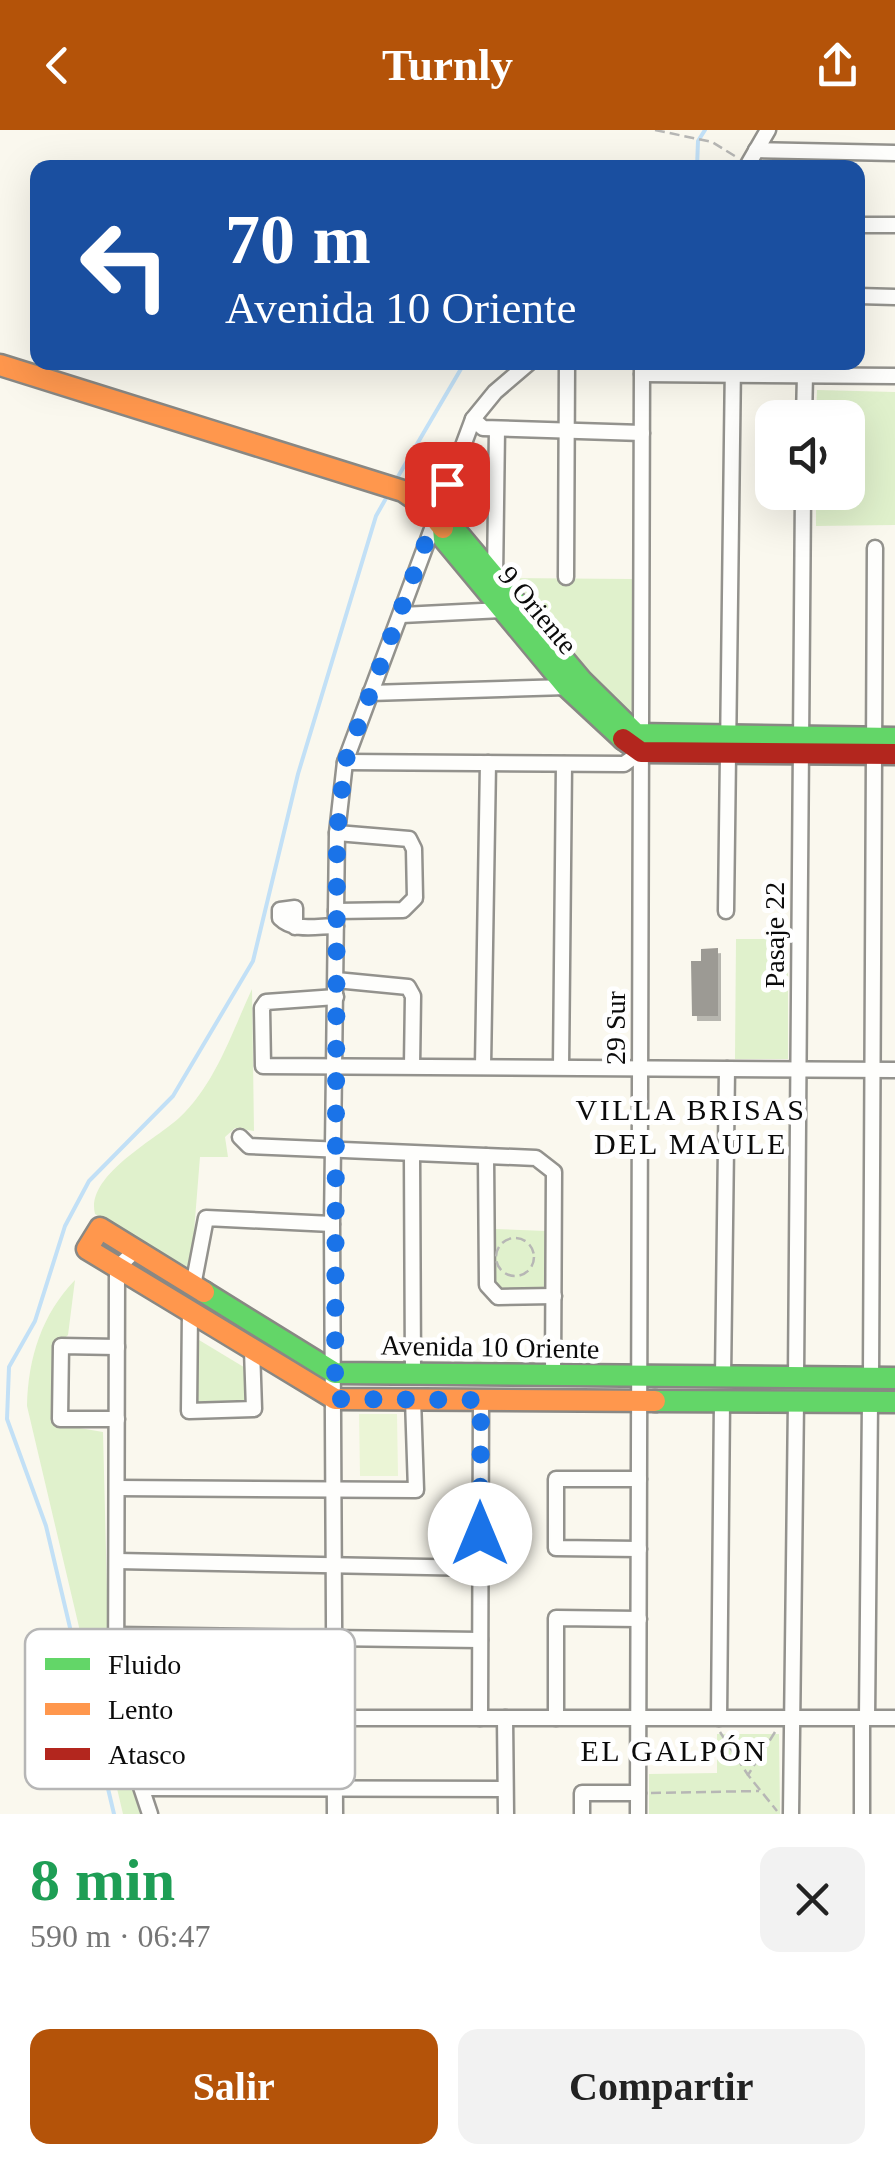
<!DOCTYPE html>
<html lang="es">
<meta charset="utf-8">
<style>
:root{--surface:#fff;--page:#f2f2f2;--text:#222;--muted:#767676;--accent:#b45309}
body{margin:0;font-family:"Times New Roman",serif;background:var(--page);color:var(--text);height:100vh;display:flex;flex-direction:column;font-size:38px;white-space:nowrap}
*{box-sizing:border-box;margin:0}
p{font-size:32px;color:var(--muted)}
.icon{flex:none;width:55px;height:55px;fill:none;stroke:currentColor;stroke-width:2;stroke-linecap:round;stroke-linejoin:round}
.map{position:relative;height:1684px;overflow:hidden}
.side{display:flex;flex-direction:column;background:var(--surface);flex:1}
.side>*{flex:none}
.guide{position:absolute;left:30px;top:30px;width:835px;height:210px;border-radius:20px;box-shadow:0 10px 40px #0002;background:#1a4fa0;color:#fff;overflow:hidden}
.fabs{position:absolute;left:755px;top:270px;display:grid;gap:20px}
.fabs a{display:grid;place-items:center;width:110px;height:110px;border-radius:20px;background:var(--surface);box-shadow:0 10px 40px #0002;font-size:50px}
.pin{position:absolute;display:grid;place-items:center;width:85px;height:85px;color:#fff;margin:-42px;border-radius:20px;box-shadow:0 5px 15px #0006}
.me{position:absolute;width:110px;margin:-55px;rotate:0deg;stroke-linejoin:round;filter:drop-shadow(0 0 8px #0008)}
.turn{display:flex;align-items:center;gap:35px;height:210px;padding:0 30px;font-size:45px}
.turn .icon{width:130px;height:130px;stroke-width:2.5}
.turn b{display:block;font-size:70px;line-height:85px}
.round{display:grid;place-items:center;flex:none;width:105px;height:105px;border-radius:20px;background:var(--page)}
.summary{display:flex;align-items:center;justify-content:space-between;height:170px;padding:0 30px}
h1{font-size:60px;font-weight:700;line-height:75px;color:#1e9e55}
.action{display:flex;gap:20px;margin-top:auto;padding:20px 30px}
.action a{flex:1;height:115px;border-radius:20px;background:var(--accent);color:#fff;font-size:40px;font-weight:700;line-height:115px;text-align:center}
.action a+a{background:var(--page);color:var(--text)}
header{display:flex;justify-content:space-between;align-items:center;height:130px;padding:0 30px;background:var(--accent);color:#fff;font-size:45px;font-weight:700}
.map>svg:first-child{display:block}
</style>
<header><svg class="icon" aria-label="back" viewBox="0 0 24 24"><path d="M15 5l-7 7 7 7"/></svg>Turnly<svg class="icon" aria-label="share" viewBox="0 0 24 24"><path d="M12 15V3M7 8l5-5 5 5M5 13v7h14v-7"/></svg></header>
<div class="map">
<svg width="895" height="1684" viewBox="0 0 895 1684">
<defs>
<filter id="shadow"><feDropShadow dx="5" dy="5" stdDeviation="0" flood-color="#0004"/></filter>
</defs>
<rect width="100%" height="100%" fill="#faf8ee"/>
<g fill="#e0f1cc">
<polygon points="817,260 895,262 895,395 816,396 816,363 848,362 848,288 816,287"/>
<polygon points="508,448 632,449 633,581 622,579"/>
<polygon points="736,809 788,809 788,929 735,929"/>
<path d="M252 859 254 1001 235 998 225 1007 228 1027H200L191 1139 95 1084C85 1046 155 1010 179 988 215 955 232 902 252 859Z"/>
<polygon points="494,1099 546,1101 545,1161 501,1161 493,1152"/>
<path d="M75 1150 68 1205 53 1219 56 1294 103 1302 110 1581 140 1684H123L27 1276C28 1228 42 1184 75 1150Z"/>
<polygon points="194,1207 247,1239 249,1272 197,1273"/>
<polygon points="717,1604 779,1604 780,1684 649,1684 649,1644 717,1643"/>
</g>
<polygon fill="#ebf5d6" points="359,1284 397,1284 398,1346 360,1346"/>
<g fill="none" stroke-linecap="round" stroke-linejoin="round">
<g stroke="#c2e0f6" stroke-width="4">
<polyline points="697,38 698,11 705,0"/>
<polyline points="396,350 465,232"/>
<polyline points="114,1684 46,1396 7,1289 9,1237 35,1191 65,1096 89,1051 173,966 253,831 298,644 376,386 389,363"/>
</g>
</g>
<polygon fill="#9c9a94" filter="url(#shadow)" points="718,818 718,886 692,886 691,831 701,831 701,819"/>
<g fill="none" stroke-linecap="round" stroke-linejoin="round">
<defs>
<g id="street">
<polyline points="756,20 895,23"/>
<polyline points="746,38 768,0"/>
<polyline points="858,95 895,95"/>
<polyline points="858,166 895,167"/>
<polyline points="642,244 895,246"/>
<polyline points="804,288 805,245"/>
<polyline points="473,289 483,298 642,303"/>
<polyline points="566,447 567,232"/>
<polyline points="495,448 497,299"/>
<polyline points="402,485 502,480"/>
<polyline points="370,563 567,557"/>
<polyline points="345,632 624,634 641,622"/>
<polyline points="336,781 403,780 415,768 414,719 409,709 337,703"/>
<polyline points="726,781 733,232"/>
<path d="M295 797V778L280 780V788C294 802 317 796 336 796"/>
<polyline points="336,850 408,857 413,866 412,936"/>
<polyline points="336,867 266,872 262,878 263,936 895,940"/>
<polyline points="483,936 488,633"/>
<polyline points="561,937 564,634"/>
<polyline points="240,1007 249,1016 536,1028 554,1042 553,1245"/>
<polyline points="412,1024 413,1244"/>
<polyline points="486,1026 487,1155 498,1167 554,1166"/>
<polyline points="136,1120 117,1138 116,1582 150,1684"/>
<polyline points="193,1156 206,1088 332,1094"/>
<polyline points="190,1181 189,1281 254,1279 252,1219"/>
<polyline points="723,1247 727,939"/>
<polyline points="796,1247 803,362"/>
<polyline points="871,1248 875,418"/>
<polyline points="117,1289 60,1289 61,1216 117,1217"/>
<polyline points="117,1358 416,1360 413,1269"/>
<polyline points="639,1419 556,1418 556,1349 639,1349"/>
<polyline points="117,1431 480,1438"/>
<polyline points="117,1505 480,1510"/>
<polyline points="116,1582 335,1588 895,1588"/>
<polyline points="480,1588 481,1270"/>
<polyline points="505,1588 506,1684"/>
<polyline points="556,1588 556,1488 639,1489"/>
<polyline points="719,1588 722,1271"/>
<polyline points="867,1588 870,1272"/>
<polyline points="142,1658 505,1659"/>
<polyline points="335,1684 332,1094 337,703 345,632 473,289 495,262 530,232"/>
<polyline points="582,1684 582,1663 638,1663"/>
<polyline points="638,1684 642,232"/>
<polyline points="791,1684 796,1271"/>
<polyline points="862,1684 862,1588"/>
</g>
<g id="fast">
<polyline points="623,609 567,557 444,409 443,398 455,400 582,551 636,604 895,608"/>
<polyline points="204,1162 335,1243 895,1248"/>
<polyline points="655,1271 895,1272"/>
</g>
<g id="slow">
<polyline points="0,235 403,361 425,376 443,398"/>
<polyline points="204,1162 100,1098 87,1119 335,1269 655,1271"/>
</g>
<polyline id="jam" points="623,609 641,622 895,624"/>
</defs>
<use href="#street" stroke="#93928d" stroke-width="19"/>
<use href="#fast" stroke="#898884" stroke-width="25"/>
<use href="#slow" stroke="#898884" stroke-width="25"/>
<use href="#jam" stroke="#898884" stroke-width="25"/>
<g stroke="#b7b7b5" stroke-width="2.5" stroke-dasharray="10 5" stroke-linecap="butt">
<polyline points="655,0 712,12 738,28"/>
<circle cx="515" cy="1127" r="19"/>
<polyline points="720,1602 748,1645"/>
<polyline points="775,1602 748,1645 777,1681"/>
<polyline points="651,1663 759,1661"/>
</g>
<use href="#street" stroke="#fefefc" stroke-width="14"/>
<use href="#fast" stroke="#63d668" stroke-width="20"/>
<use href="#slow" stroke="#ff974d" stroke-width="20"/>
<use href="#jam" stroke="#b3261e" stroke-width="20"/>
</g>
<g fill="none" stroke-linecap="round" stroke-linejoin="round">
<polyline stroke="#1a73e8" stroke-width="18" stroke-dasharray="0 32.4" points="447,354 345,632 337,703 335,1269 481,1270 480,1404"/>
</g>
<g text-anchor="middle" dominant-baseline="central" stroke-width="10" stroke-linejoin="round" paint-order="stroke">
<g font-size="28" fill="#0b0b0b" stroke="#fff">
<text transform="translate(538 480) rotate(50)">9 Oriente</text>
<text transform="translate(774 805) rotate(-90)">Pasaje 22</text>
<text transform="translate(615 898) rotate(-90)">29 Sur</text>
<text transform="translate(490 1217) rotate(1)">Avenida 10 Oriente</text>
</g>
<g font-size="30" letter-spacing="2.5" fill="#0b0b0b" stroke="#fff">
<text x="691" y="979">VILLA BRISAS<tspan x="691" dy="34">DEL MAULE</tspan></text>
<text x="674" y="1620">EL GALPÓN</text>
</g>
</g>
<rect x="25" y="1499" width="330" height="160" rx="15" fill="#fff" stroke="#b6b6b6" stroke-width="2.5"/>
<rect x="45" y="1528" width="45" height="12" fill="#63d668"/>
<rect x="45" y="1573" width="45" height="12" fill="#ff974d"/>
<rect x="45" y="1618" width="45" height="12" fill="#b3261e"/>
<g font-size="28" fill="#0b0b0b">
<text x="108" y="1544">Fluido</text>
<text x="108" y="1589">Lento</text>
<text x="108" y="1634">Atasco</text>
</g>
</svg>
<div class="fabs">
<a><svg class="icon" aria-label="sound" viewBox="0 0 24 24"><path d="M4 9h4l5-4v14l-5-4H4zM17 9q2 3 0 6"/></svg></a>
</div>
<div class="pin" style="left:447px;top:354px;background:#d93025"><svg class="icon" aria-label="arrive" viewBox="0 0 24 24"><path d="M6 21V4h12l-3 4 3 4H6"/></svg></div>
<svg class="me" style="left:480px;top:1404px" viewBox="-20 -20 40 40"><circle r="19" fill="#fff"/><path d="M0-13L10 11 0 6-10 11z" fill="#1a73e8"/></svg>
<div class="guide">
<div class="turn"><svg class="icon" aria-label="left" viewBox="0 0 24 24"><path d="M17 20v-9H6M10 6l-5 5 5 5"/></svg><div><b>70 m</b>Avenida 10 Oriente</div></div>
</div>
</div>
<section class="side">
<div class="summary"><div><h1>8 min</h1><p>590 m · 06:47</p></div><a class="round"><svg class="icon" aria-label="close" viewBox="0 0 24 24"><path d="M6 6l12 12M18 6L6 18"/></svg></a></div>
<div class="action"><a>Salir</a><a>Compartir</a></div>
</section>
